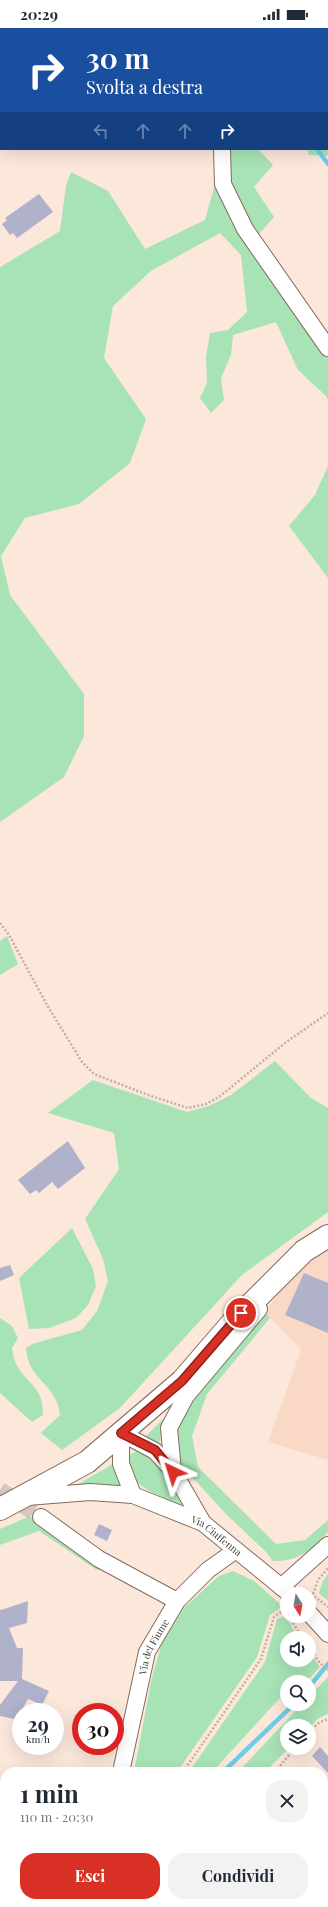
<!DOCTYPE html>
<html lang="it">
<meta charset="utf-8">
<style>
:root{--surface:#fff;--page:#f2f2f3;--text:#1f2937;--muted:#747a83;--accent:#d93025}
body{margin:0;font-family:"Playfair Display",serif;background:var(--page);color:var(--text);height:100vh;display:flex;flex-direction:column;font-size:15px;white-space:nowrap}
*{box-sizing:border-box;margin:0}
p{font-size:13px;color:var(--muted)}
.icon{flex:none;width:22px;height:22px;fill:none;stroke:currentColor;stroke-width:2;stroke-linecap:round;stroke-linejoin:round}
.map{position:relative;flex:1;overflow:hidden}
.details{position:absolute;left:0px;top:1739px;width:328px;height:140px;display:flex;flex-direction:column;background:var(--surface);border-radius:16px 16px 0 0;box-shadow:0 4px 16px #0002}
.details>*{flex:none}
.hud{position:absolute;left:0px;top:0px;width:328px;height:122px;box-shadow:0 4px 16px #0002;background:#1a4fa0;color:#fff;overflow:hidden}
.needle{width:26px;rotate:169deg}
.controls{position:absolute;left:280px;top:1559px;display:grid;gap:8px}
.controls a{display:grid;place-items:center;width:36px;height:36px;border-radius:50%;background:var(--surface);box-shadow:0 4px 16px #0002;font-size:20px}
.speed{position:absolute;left:12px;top:1675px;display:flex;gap:8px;font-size:20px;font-weight:700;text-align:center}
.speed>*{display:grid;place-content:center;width:52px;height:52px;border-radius:50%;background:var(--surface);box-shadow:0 4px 16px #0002;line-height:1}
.speed small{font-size:10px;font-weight:400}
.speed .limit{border:6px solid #d22;background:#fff;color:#111}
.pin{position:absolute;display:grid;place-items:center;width:34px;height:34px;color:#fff;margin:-17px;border:2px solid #fff;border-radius:50%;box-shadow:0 1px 4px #0007}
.me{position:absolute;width:44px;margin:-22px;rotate:319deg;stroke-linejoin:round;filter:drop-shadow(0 0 3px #0008)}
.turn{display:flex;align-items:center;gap:14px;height:84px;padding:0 20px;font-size:18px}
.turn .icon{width:52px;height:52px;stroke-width:2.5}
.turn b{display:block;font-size:28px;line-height:34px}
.lanes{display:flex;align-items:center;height:38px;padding:0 20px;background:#0003;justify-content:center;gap:20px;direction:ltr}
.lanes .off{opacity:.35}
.round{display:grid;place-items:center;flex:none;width:42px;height:42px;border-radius:16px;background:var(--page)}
.summary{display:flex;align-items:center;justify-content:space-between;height:68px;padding:0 20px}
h1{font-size:24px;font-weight:700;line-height:30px}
.cta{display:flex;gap:8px;margin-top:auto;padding:8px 20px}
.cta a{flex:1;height:46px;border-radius:16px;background:var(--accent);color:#fff;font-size:16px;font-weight:700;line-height:46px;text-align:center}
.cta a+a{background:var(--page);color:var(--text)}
.status{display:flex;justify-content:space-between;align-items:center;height:28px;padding:0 20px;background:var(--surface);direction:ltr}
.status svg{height:11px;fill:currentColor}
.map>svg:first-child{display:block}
</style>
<div class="status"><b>20:29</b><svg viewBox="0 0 49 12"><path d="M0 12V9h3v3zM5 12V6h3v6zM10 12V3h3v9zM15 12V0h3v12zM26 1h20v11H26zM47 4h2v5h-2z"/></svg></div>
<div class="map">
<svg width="328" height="1879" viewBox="0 0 328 1879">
<rect width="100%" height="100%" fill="#fce7db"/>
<g fill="#f9d9c6">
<polygon points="328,1222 328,1432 268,1414 301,1322 265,1284 295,1243"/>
<polygon points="5,1810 5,1874 67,1874 65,1879 0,1879 0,1811"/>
</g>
<g fill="#a8e3b5">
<polygon points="268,0 328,0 328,22 327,1"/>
<polygon points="327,107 328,128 309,127 307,121 327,121"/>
<polygon points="228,121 258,121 273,137 254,159 274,189 258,207 225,155"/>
<polygon points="71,144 108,163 145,221 205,192 215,156 242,205 328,329 328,372 326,368 298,342 276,294 233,307 231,327 221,350 224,372 211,385 200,370 207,355 206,329 210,305 228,302 247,284 241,227 220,205 151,243 113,278 104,330 146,391 130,435 79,476 25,490 1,528 10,567 84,666 84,708 64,749 0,794 0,239 60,203 66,158"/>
<polygon points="328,438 328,550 289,498 315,467"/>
<polygon points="7,908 18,936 0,947 0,913"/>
<path d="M275 1033 311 1070 328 1080V1184L242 1247 120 1380 62 1422 41 1405 60 1387C57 1355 28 1353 26 1320L32 1316 82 1302 97 1283 108 1253 103 1231 85 1191 119 1141 114 1105 48 1085 93 1052 187 1084 209 1078 231 1067Z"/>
<polygon points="72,1200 93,1241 96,1258 88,1277 76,1290 49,1300 29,1301 19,1250"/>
<path d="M265 1284 270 1290 207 1366 192 1408 198 1439 276 1516 305 1512 328 1492V1504C312 1522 297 1534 273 1533L265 1523 224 1484 195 1452 179 1445 176 1429 178 1400 199 1364Z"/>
<path d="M0 1290 12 1298 18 1310 12 1320C13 1325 14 1332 16 1336 28 1358 43 1357 43 1387L32 1394 0 1365Z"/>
<polygon points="166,1388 159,1416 146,1408"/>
<path d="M139 1423 149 1425 159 1436 177 1468 188 1478 185 1480C162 1467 126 1461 128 1429L132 1425Z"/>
<polygon points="113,1436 123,1458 70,1461"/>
<polygon points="30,1488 105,1540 97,1542 39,1503 0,1517 0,1501"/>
<polygon points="233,1543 254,1553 279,1575 280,1580 270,1587 257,1629 177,1744 134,1744 152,1649 162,1615 184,1580 219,1548"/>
<polygon points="328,1546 328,1573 319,1565 323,1553"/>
<polygon points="283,1589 290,1595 297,1610 287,1610 287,1632 309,1632 309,1625 320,1639 306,1654 287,1654 287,1668 279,1671 212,1744 189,1744 265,1634 277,1591"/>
<polygon points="328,1649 328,1686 319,1690 309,1700 309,1698 287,1698 287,1720 289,1720 265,1744 238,1744 302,1676 309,1676 309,1669"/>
<polygon points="5,1794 5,1810 0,1811 0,1795"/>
<polygon points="323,1823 328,1828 328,1879 175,1879 178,1874 323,1874"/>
<polygon points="105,1874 123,1874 121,1879 102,1879"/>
<polygon points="141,1874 160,1874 157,1879 138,1879"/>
</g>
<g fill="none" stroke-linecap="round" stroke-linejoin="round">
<g stroke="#6ecce8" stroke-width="4.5">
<polyline points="317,121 328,136"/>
<polyline points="309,1659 328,1636"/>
<polyline points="223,1744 294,1676"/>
<polyline points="126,1879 129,1874"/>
</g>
</g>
<g fill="#b0b1ca">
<polygon points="39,166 53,184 17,210 13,205 10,207 2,196 7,192 5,190"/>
<polygon points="68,1113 85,1140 58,1161 52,1154 39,1165 36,1162 30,1166 18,1152"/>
<polygon points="10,1237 14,1247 0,1253 0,1240"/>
<polygon points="304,1245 328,1255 328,1305 285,1287"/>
<polygon points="99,1496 112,1502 107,1513 94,1507"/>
<polygon points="28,1573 27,1595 9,1600 17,1620 23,1620 22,1651 49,1663 42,1677 28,1671 21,1684 19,1692 0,1688 0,1677 18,1653 0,1653 0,1581 1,1582"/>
<polygon points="320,1719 328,1728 328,1745 312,1728"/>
</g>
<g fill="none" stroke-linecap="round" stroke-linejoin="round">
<polyline stroke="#d7c4ba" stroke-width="16" stroke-dasharray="16 8" stroke-linecap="butt" points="0,1462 41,1489"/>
<defs>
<polyline id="lane" points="72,1879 74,1874"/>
<g id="street">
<polyline points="121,1 122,0"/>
<polyline points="222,121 223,156 245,201 328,320"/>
<polyline points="133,1467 121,1436 121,1405 155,1423 173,1443"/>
<path id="s1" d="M27 1469 90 1464 133 1467 203 1495 290 1566"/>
<polyline points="41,1489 99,1531 177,1573"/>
<polyline points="203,1495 173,1443 169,1400 186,1368 259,1281"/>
<polyline points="281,1559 328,1517"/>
<polyline points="309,1585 328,1606"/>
<path id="s2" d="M121 1744 147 1624 177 1573 208 1542 236 1522"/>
<polyline points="0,1786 5,1785"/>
</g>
<polyline id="secondary" points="0,1481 87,1434 182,1353 232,1295 304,1223 328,1208"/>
</defs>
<use href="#lane" stroke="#826c5f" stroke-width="10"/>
<use href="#street" stroke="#826c5f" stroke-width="18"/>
<use href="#secondary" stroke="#826c5f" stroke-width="24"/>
<g stroke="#c1afa5" stroke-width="2.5" stroke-dasharray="2 2" stroke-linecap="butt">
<polyline points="327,25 328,25"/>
<polyline points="0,101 1,100"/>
<polyline points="0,895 9,907 47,977 82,1034 94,1046 148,1067 188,1080 206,1076 219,1069 285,1015 328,985"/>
<polyline points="305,1561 328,1579"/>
<polyline points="313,1566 318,1552 328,1540"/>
<polyline points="285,1581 287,1585"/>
<polyline points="289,1588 302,1610"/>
<polyline points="309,1620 319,1634 328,1642"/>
<polyline points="309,1704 320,1694 328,1691"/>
<polyline points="183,1744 261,1631 274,1589 286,1580"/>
<polyline points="275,1744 295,1720"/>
<polyline points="95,1879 98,1874"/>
<polyline points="171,1879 173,1874"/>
</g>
<use href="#lane" stroke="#fff" stroke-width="8"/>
<use href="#street" stroke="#fff" stroke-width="16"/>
<use href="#secondary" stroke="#fff" stroke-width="22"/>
</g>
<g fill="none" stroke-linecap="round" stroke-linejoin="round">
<defs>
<polyline id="route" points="173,1444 155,1422 121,1405 182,1353 241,1285"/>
</defs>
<use href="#route" stroke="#8d1f18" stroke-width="10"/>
<use href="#route" stroke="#d93025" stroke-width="7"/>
</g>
<g text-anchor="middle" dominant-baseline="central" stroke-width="3" stroke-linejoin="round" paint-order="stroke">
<g font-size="10" fill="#443a35" stroke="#fce7db">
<text stroke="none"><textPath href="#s1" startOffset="200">Via Ciuffenna</textPath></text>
<text stroke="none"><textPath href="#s2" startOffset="130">Via del Fiume</textPath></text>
</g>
</g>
</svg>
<div class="controls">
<a><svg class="needle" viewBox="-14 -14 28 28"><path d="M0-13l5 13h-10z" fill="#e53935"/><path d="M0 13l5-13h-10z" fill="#747a83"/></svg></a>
<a><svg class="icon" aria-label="sound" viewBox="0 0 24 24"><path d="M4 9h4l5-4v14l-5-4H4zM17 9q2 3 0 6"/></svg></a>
<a><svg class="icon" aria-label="search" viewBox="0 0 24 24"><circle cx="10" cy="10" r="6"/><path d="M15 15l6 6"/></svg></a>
<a><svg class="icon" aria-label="layers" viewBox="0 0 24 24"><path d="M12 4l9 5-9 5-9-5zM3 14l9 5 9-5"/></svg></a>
</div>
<div class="speed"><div>29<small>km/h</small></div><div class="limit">30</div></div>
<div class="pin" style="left:241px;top:1285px;background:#d93025"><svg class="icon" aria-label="arrive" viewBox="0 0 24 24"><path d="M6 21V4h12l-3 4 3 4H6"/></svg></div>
<svg class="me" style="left:173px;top:1444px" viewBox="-20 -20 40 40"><path d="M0-17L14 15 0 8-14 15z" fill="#d93025" stroke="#fff" stroke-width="4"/></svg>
<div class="hud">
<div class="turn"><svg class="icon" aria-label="right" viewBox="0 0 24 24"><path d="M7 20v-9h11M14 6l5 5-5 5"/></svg><div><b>30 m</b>Svolta a destra</div></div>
<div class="lanes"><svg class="icon off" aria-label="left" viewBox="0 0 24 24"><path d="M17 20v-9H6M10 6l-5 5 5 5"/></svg><svg class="icon off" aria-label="ahead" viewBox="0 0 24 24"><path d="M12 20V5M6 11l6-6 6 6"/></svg><svg class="icon off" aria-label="ahead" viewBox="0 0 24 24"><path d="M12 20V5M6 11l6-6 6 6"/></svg><svg class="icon" aria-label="right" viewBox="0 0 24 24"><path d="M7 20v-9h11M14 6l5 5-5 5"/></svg></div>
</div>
<section class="details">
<div class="summary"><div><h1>1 min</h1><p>110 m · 20:30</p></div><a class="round"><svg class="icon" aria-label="close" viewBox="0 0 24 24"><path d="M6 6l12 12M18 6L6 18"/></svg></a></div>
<div class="cta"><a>Esci</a><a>Condividi</a></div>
</section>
</div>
